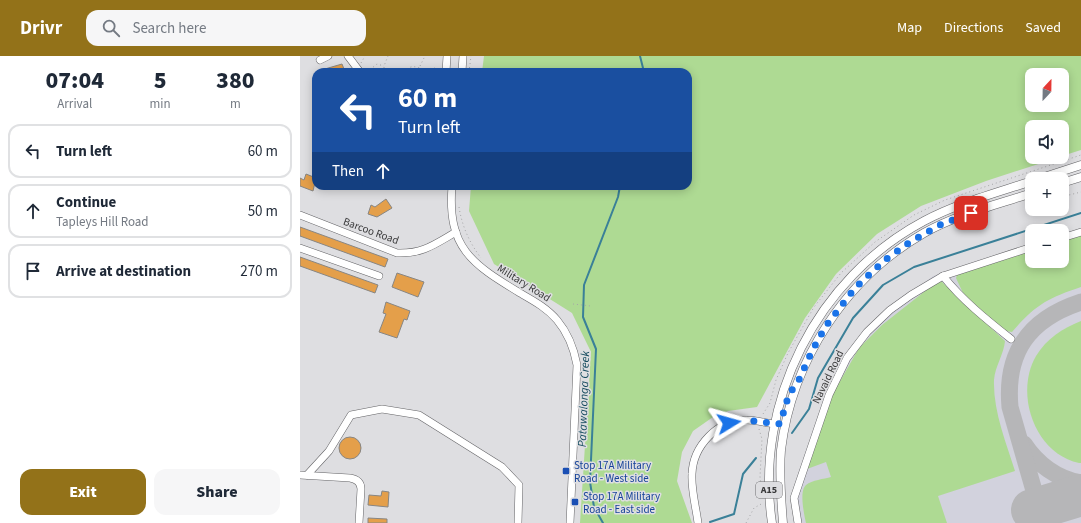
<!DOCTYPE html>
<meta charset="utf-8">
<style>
:root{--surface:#fff;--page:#f6f6f7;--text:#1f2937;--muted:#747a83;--line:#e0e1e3;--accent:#937219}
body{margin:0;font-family:"Source Sans 3",sans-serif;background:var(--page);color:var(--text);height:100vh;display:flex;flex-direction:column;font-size:15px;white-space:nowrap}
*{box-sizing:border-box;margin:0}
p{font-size:13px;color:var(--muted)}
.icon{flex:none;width:22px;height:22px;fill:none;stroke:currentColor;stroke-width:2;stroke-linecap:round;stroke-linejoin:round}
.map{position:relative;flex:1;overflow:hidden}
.details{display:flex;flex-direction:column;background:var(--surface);width:300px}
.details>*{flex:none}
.top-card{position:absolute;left:12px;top:12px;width:380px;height:122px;border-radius:12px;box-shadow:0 2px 10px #0003;background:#1a4fa0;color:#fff;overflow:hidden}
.needle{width:26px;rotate:22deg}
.buttons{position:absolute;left:725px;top:12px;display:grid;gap:8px}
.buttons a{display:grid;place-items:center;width:44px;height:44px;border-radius:8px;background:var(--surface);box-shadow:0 2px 10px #0003;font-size:20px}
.pin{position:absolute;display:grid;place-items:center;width:34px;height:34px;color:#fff;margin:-17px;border-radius:8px;box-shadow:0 2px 6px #0006}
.me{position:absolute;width:44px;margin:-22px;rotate:82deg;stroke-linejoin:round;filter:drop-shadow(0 0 3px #0008)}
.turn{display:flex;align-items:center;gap:14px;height:84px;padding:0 20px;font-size:18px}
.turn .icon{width:52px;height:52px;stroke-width:2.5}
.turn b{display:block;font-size:28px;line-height:34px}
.then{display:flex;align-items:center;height:38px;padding:0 20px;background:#0003;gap:8px;font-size:15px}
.eta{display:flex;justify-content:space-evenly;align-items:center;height:68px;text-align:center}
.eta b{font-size:24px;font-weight:800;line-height:28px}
.action{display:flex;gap:8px;margin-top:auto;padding:8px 20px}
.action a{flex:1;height:46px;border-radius:12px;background:var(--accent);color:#fff;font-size:16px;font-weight:800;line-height:46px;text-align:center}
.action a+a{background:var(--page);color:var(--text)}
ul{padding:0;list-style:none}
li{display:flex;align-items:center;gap:12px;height:54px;margin:0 8px 6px;padding:0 12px;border:2px solid var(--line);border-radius:12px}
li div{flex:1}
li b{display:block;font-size:15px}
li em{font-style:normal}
header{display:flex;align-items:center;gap:24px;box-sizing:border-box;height:56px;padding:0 20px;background:var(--accent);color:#fff}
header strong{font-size:19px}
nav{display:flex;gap:22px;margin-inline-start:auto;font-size:14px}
.search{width:280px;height:36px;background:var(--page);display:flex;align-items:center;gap:10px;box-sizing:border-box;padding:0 14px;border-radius:12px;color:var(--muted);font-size:15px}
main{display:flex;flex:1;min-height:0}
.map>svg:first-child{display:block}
</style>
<header>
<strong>Drivr</strong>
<div class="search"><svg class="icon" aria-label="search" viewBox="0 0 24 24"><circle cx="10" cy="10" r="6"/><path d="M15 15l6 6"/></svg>Search here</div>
<nav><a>Map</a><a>Directions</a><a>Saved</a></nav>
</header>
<main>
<section class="details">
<div class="eta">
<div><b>07:04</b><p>Arrival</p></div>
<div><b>5</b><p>min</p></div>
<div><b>380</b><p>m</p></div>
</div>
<ul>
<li><svg class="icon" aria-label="left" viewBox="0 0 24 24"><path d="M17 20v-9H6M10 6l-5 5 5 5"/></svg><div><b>Turn left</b></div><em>60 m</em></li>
<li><svg class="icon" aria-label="ahead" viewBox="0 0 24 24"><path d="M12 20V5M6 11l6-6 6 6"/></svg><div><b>Continue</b><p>Tapleys Hill Road</p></div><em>50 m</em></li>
<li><svg class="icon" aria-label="arrive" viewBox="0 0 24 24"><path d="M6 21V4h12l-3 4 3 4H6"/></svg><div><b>Arrive at destination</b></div><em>270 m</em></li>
</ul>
<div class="action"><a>Exit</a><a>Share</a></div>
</section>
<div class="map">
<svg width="781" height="467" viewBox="0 0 781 467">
<rect width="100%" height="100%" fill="#dedee1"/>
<polygon fill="#d2d2dd" points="781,173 781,467 494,467 491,441 527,334 556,285 585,256 633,220 732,189 732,205 762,205"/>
<g fill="#aeda93" fill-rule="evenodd">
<path d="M184 0H781V94L762 100V71H732V101H760L686 125 621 150 577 178 536 218 505 262 457 351 428 355 413 361 393 375 382 396 377 425 392 467H280L291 296 272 257 194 208 169 155 171 130H388V16H182ZM732 19H762V49H732Z"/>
<path d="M781 179V231C748 242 735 249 712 276L706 275 698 270 663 237 656 222 657 219 732 195V205H762V185Z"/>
<path d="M641 225 705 285C704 298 695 310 694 324 693 355 706 386 715 415L638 440 647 467H506C504 458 499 435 506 429 512 424 524 423 531 421L526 406 507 413 531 341 559 292 582 269 634 228Z"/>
<path d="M781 265V407H779C735 398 714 338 736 300 747 282 762 273 781 265Z"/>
</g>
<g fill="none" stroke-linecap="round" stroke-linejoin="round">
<g stroke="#3a8098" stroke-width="2">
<polyline points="340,0 344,16"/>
<polyline points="492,377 509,353 518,322 553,262 583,229 614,211 781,157"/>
<polyline points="410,466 434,458 443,418 456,402"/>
<polyline points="303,467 294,451 290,426 296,293 283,261 284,229 318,141 320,130"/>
</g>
<g stroke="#b6b6b8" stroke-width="17">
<path d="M724 388C737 408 757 423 781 427"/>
<path d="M739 452 710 351C705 296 729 263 781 246"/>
</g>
<polyline stroke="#b6b6b8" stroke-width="42" points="732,454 781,439"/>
</g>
<g fill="#e49f4a" stroke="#888683">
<polygon points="42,8 44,13 32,16 18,16 18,15"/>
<polygon points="6,118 16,122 13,135 0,130 0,122 4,124"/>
<polygon points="86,143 92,152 77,161 68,158 71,149 75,151"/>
<polygon points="0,171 88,203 85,211 0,180"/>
<polygon points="0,201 78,229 75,237 0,210"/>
<polygon points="97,217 124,226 118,241 92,231"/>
<polygon points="86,246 110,255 107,264 104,263 97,282 79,276 86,258 83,257"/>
<circle cx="50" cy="392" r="11"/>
<polygon points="82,435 89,436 88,451 68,449 69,439 81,440"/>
<polygon points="68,462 87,463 87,467 68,467"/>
</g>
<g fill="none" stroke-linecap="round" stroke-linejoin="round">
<defs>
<g id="minor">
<polyline points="48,0 60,16"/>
<polyline points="20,4 28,0"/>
<polyline points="146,16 147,0"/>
<polyline points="162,16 163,0"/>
<path d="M152 130C147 192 172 208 220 237 234 245 247 252 257 264 268 277 274 293 277 309L270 467"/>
<path d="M0 159 97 197C123 198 135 188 156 176"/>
<polyline points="762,182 781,176"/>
<polyline points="0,192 79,220"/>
<path d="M643 220C662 244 687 264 711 283"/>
<path d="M0 419 50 422C56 423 61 426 61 433L59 467"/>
<polyline points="7,419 29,395 51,359 82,353 119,359 202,411 219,429 218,467"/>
<path d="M398 467C396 451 391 434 392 418 393 390 418 363 447 364 456 364 466 367 474 368"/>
<polyline points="498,467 494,442 529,339 547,302 567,276 590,254 611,239 643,220 732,191"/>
</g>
<g id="major">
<polyline points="738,123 781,109"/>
<polyline points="762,127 781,121"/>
<path d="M472 467C454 346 517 222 624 165 658 147 696 137 732 125"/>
<path d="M483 467C481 443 479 419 481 394 492 304 546 222 624 177 658 158 696 149 732 137"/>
</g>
</defs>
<use href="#minor" stroke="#636366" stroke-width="8"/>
<use href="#major" stroke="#636366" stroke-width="9"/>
<g stroke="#a6a6a8" stroke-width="1" stroke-dasharray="1 3" stroke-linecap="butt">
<polyline points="61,7 65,0"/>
<polyline points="120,10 125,0"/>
<polyline points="67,16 77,8 84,10"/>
<polyline points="84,16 84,10 88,0"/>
<path d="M104 16C112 7 116 12 125 13 131 13 133 11 138 13"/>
<polyline points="169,16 171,0"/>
<polyline points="762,138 765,140 781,136"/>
<path d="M159 151C162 170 169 186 181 202"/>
<polyline points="273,248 291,250"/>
<polyline points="463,358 470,347 476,324 488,297 514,251 541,217 575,186 614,159 645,144 781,99"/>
<polyline points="459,373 462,383 460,421 463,441"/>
<polyline points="446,467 454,452 463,447"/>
</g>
<use href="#minor" stroke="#fff" stroke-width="7"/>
<use href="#major" stroke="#fff" stroke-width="8"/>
</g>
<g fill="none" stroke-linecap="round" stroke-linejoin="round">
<polyline stroke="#1a73e8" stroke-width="7" stroke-dasharray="0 12.6" points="429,367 446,364 480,368 489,338 498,326 512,295 526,270 555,232 585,204 610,186 640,169 671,157"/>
</g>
<g fill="#1a4fb4" stroke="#dedee1" stroke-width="1.5">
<rect x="262" y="411" width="8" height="8" rx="2"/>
<rect x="271" y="442" width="8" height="8" rx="2"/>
</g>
<g text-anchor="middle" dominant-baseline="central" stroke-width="3" stroke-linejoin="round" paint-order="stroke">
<rect fill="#dedee1" stroke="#6a6a6c" stroke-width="1" x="456" y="426" width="26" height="16" rx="3"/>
<g font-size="10" font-weight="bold" fill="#39393a">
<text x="469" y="434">A15</text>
</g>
<g font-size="11" fill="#39393a" stroke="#dedee1">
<text transform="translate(71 175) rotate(20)">Barcoo Road</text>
<text transform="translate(224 227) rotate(32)">Military Road</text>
<text transform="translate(528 321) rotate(-64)">Navaid Road</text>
</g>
<g font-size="11" fill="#164399" stroke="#dedee1" text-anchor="start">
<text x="274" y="409">Stop 17A Military<tspan x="274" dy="13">Road - West side</tspan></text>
<text x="283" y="440">Stop 17A Military<tspan x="283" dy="13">Road - East side</tspan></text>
</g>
<g font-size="12" font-style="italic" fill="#154b5f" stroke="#dedee1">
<text transform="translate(284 343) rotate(-88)">Patawalonga Creek</text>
</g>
</g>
</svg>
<div class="buttons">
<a><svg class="needle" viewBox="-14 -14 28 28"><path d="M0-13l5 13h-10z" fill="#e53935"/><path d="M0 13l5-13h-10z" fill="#747a83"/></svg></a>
<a><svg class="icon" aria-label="sound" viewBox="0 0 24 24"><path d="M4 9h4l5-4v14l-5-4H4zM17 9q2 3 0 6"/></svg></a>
<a>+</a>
<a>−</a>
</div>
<div class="pin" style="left:671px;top:157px;background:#d93025"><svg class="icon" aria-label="arrive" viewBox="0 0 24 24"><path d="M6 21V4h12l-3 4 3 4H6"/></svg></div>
<svg class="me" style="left:429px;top:367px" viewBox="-20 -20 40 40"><path d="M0-17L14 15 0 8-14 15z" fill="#1a73e8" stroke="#fff" stroke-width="4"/></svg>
<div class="top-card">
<div class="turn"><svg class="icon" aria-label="left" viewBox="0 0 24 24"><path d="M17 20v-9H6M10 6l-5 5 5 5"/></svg><div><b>60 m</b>Turn left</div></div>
<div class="then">Then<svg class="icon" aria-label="ahead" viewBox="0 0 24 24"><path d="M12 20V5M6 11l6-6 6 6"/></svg></div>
</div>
</div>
</main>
